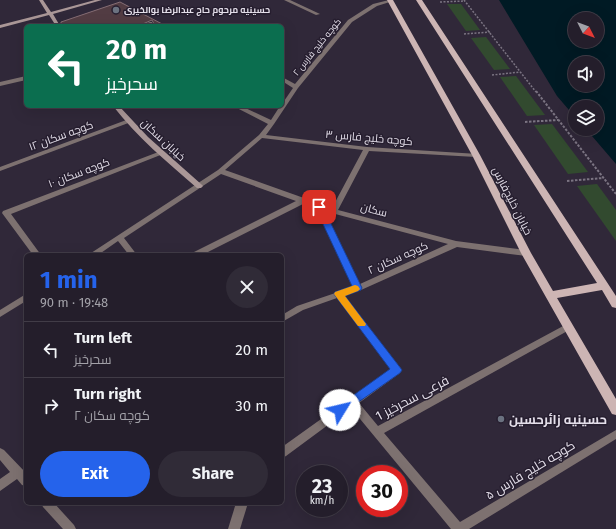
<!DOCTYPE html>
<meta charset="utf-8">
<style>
:root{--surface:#241e2b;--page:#302b37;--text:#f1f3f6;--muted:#a3a2a9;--line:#413c47;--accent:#2563eb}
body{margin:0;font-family:"Fira Sans",Cairo,sans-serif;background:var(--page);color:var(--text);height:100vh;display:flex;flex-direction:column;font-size:15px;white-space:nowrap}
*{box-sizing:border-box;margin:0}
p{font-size:13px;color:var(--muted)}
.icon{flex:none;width:22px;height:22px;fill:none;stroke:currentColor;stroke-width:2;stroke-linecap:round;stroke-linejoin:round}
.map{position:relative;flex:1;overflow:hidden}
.side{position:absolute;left:24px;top:253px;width:260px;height:252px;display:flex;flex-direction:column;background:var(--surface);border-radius:6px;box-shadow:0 4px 16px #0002,0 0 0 1px var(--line)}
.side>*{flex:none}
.banner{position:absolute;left:24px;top:24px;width:260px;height:84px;border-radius:6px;box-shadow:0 4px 16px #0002,0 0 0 1px var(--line);background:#0b6e4f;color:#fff;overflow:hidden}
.needle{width:26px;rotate:132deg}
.buttons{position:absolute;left:568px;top:12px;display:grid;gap:8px}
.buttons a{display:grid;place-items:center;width:36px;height:36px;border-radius:50%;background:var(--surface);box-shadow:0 4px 16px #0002,0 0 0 1px var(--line);font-size:20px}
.speed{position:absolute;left:296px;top:465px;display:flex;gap:8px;font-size:20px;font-weight:700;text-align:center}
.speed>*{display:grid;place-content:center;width:52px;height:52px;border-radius:50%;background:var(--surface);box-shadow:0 4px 16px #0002,0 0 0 1px var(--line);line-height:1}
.speed small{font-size:10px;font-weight:400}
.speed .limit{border:6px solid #d22;background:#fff;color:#111}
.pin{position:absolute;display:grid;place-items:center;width:34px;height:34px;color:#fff;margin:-17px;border-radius:8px;box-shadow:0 2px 6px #0006}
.me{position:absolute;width:44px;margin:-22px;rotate:54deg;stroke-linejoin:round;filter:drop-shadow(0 0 3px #0008)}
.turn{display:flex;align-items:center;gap:14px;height:84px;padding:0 16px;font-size:18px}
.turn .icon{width:52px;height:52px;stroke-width:2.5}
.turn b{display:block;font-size:28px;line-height:34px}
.round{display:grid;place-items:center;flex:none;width:42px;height:42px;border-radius:21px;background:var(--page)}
.head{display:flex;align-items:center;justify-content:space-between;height:68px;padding:0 16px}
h1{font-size:24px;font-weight:700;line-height:30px;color:var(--accent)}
.button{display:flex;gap:8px;margin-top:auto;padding:8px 16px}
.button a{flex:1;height:46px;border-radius:24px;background:var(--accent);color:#fff;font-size:16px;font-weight:700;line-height:46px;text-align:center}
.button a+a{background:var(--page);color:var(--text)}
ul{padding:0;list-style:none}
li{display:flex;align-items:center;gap:12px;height:56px;padding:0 16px;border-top:1px solid var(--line)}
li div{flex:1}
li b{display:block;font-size:15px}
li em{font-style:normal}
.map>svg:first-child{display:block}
</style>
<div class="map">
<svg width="616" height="529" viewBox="0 0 616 529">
<rect width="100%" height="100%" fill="#302839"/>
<g fill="#324a2f">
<polygon points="447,4 461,4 480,30 466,31"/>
<polygon points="486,37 510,69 494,70 471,38"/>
<polygon points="516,76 545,115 527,116 500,77"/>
<polygon points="552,124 588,172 568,174 534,125"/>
<polygon points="597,184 616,210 616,241 577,186"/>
</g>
<path fill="#001a24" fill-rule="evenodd" d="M499 0H616V164L586 129H597V107H575V117L557 96ZM575 19H597V41H575ZM575 63H597V85H575Z"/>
<polygon fill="#523c43" stroke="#856d74" points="120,2 166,26 151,26 154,24 152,20 138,26 61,26 61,22"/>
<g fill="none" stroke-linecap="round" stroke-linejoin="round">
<g stroke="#7b7482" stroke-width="1.5" stroke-dasharray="2 1.5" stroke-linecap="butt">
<polyline points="464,0 536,92"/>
<polyline points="440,2 465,1"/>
<polyline points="464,34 490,32"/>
<polyline points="492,75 520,72"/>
</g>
<g stroke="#7b7482" stroke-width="2" stroke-dasharray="2.5 1.5" stroke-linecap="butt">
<polyline points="536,91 616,194"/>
<polyline points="525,122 558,120"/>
<polyline points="567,181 603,178"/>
</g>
<g fill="#7d7170" fill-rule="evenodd">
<polygon points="284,0 290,0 320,14 316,15"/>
<path d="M389 0 393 1 377 6 352 22 298 88 274 124 266 135 367 147 478 154V156L476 157 369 151 338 210 456 241 526 250 530 253 526 256 457 247 361 290 344 296 402 370 400 373 359 403 378 426 565 325H571L572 327 571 329 384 433 460 522 616 430V439L469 529H451L351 408 286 456 282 458V447L391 369 337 298 303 310 282 322V315L297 306 353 287 316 208 303 204 202 255H191L192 253 296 201 221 174 124 238 137 255H129L118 241 98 255H88L218 170 259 135 268 124 233 106H241L271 120 280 106H282V104L293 88 282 81V77L295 84 348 20 373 4ZM262 138 363 150 332 208 225 170ZM324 211 448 244 360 284Z"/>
<polygon points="150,22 152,22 152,24 146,26 139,26"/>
<polygon points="26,76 26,80 0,86 0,82"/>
<polygon points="129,119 132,121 131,122 0,171 0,167"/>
<polygon points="161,151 164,153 163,154 11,214 41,255 33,255 2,213 3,211"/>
<polygon points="26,294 26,301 0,317 0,310"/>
<polygon points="0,448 4,450 26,473 26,486 22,485 17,479 0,491 0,479 10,472 0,460"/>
<polygon points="41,503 54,503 74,525 76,529 63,529 43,507"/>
<polygon points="236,503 248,503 240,529 228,529"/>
</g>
<g fill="#aa9797" fill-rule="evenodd">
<polygon points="39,0 43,0 51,12 95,0 102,0 53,14 60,26 56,26 49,15 0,28 0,25 47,13"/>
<path d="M113 106H119L148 137 201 184 203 186 201 188H197C167 162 137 137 113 106Z"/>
</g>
<polygon fill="#cdb5b4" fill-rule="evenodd" points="387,0 393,0 480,155 531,253 553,291 597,283 416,0 422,0 616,296 616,308 612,307 602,290 557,298 616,399 616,415 612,414 521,253 472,155"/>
</g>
<polygon fill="#2563eb" stroke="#184099" points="316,205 322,205 323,207 362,288 361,290 345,296 402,370 400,373 340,415 337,414 335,410 337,407 390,369 334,294 335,292 352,286 315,207"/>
<polygon fill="#f59e0b" points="355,285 358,286 360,289 358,291 345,296 366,324 365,326 358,326 334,294 335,292"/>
<g fill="#6b7280" stroke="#261e2f" stroke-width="1.5">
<circle cx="116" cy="10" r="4"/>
<circle cx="501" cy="419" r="4"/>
</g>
<g text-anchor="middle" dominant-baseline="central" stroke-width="3" stroke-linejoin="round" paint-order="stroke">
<g font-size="9" font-weight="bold" fill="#e4dfea" stroke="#261e2f" text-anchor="start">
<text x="124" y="10">حسینیه مرحوم حاج عبدالرضا بوالخیری</text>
</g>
<g font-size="9" fill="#e4dfea" stroke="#261e2f">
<text transform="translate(317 47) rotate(-51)">کوچه خلیج فارس ۲</text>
</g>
<g font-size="11" fill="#e4dfea" stroke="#261e2f">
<text transform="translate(61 136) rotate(-20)">کوچه سکان ۱۲</text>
<text transform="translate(369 138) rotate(5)">کوچه خلیج فارس ۳</text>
<text transform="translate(163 140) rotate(43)">خیابان سکان</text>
<text transform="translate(79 173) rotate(-21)">کوچه سکان ۱۰</text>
<text transform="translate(512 201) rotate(63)">خیابان خلیج‌فارس</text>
<text transform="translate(374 210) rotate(15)">سکان</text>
<text transform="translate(398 258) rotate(-24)">کوچه سکان ۲</text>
</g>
<g font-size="13" fill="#e4dfea" stroke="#261e2f">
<text transform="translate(412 398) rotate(-28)">فرعی سحرخیز 1</text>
<text transform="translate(530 470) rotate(-31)">کوچه خلیج فارس ۵</text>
</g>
<g font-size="13" font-weight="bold" fill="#e4dfea" stroke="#261e2f" text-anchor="start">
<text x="509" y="419">حسینیه زائرحسین</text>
</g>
</g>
</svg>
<div class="buttons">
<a><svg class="needle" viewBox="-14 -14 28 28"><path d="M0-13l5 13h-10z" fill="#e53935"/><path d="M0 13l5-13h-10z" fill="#a3a2a9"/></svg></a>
<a><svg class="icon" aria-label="sound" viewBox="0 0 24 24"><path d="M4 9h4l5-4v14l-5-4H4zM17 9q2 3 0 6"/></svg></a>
<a><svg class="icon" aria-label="layers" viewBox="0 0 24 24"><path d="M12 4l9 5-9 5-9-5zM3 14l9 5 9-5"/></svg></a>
</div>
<div class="speed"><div>23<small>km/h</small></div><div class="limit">30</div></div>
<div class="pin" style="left:319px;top:207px;background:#d93025"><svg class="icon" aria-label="arrive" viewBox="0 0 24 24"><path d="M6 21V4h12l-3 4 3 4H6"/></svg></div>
<svg class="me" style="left:340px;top:410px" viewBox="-20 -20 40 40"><circle r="19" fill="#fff"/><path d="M0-13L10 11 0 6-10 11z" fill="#2563eb"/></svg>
<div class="banner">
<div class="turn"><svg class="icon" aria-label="left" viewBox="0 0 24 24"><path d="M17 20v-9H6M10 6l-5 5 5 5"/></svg><div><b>20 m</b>سحرخیز</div></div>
</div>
<section class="side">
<div class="head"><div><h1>1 min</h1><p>90 m · 19:48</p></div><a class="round"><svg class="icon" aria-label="close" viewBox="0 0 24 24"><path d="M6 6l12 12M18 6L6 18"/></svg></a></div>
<ul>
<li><svg class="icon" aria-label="left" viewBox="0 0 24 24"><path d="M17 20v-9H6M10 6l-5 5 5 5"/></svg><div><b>Turn left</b><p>سحرخیز</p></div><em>20 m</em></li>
<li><svg class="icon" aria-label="right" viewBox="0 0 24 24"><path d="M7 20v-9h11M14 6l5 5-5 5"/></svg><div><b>Turn right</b><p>کوچه سکان ۲</p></div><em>30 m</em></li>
</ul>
<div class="button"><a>Exit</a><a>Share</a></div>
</section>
</div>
